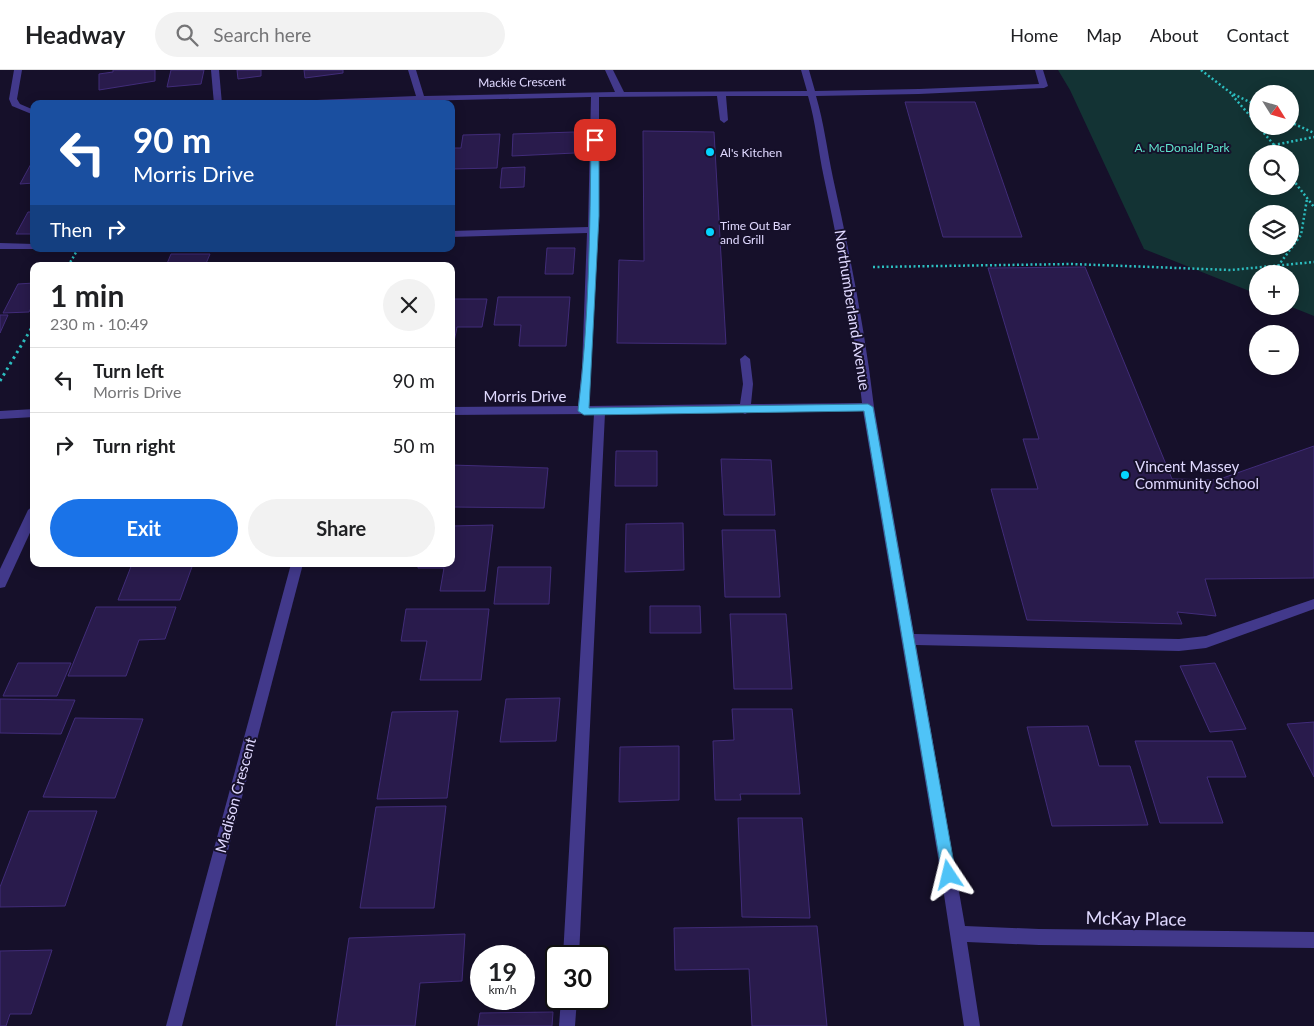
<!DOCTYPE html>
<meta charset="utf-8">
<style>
:root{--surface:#fff;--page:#f2f2f2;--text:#202124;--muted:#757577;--line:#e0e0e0;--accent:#1a73e8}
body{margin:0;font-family:Lato,sans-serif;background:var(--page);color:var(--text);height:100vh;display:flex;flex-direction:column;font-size:19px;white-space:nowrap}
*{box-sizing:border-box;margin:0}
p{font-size:16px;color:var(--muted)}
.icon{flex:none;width:28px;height:28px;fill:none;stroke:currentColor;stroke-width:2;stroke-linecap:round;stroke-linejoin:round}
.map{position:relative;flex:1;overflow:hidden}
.side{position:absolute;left:30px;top:192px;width:425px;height:305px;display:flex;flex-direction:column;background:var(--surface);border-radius:10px;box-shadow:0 2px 12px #0003}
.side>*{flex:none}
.guide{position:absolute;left:30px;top:30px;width:425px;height:152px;border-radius:10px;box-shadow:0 2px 12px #0003;background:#1a4fa0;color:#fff;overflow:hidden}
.needle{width:32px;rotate:127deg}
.controls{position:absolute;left:1249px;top:15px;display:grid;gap:10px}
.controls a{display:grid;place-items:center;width:50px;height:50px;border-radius:50%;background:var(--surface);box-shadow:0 2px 12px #0003;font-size:25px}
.speed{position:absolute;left:470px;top:875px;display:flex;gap:10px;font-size:25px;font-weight:700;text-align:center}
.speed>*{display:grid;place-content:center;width:65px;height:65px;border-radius:50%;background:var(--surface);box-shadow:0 2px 12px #0003;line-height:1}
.speed small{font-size:12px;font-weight:400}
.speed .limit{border:2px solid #111;border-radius:8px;background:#fff;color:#111}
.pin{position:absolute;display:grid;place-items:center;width:42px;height:42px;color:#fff;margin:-21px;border-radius:10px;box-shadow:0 2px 8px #0006}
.me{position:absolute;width:55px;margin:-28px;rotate:350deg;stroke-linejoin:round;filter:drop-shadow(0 0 4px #0008)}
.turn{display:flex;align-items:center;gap:18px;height:105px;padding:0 20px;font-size:22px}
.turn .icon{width:65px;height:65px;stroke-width:2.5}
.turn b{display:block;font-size:35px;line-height:42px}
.then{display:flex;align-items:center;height:48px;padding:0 20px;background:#0003;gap:10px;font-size:19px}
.round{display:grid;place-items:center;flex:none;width:52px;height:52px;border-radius:26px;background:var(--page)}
.summary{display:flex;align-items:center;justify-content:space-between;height:85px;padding:0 20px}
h1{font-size:30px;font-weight:700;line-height:38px}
.cta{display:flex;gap:10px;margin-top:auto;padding:10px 20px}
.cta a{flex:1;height:58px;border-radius:30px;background:var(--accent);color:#fff;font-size:20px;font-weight:700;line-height:58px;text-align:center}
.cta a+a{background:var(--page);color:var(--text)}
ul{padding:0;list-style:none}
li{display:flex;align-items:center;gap:15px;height:65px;padding:0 20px;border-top:1px solid var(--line)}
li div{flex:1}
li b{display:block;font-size:19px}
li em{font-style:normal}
header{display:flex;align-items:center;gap:30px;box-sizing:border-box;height:70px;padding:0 25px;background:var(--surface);border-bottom:1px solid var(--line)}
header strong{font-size:24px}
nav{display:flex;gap:28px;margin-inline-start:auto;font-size:18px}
.search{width:350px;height:45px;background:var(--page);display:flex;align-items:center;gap:12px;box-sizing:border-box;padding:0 18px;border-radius:28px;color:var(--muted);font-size:19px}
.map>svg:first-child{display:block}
</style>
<header>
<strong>Headway</strong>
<div class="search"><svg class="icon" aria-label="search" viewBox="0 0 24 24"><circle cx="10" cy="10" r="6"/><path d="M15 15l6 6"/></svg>Search here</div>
<nav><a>Home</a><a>Map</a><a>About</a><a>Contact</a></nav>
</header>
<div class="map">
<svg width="1314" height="956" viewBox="0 0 1314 956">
<rect width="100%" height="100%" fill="#16102a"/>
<path fill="#133334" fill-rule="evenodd" d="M1058 0H1314V246L1289 236 1290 204H1258L1257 224 1144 179 1070 20ZM1258 24H1290V56H1258ZM1258 84H1290V116H1258ZM1258 144H1290V176H1258Z"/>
<g fill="#291b4c" stroke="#412c79">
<polygon points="113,0 155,0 155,11 99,20 99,4 113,2"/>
<polygon points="171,0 204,0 201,14 167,17"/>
<polygon points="237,0 261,0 261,6 238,9"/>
<polygon points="304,0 343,0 343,3 305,8"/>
<polygon points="905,32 975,32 1022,167 943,167"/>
<polygon points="643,61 714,62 726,274 617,273 619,190 644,191"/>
<polygon points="574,62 575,83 512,86 513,64"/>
<polygon points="500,64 497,98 451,99 451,78 461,78 463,65"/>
<polygon points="32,92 34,113 20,114"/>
<polygon points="525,97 524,117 500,118 502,98"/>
<polygon points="28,142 34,142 34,164 16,164"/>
<polygon points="547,178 575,178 573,204 545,204"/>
<polygon points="171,184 210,184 205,196 166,196"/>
<polygon points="1085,197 1172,409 1217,410 1314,376 1314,508 1205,509 1216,546 1177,542 1182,554 1027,550 991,419 1038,419 1023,369 1039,369 988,198"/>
<polygon points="34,213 34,232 29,242 3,243 18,214"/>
<polygon points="498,227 570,227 566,276 519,276 521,255 494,255"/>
<polygon points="451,229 487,229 482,257 457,257 453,277 451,277"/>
<polygon points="0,245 8,245 0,263"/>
<polygon points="616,381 657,381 657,416 615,416"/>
<polygon points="721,389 771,390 775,445 724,445"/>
<polygon points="451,395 548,398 544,438 451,437"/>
<polygon points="683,453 684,500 625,502 626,454"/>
<polygon points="493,455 485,521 440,521 444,498 418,498 418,494 451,494 451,456"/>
<polygon points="722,460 775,460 780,527 725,527"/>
<polygon points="132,494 193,494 180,530 118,530"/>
<polygon points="498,497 551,497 549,534 494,534"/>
<polygon points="650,536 700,536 701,563 650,563"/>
<polygon points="96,537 176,537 165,569 139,570 126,606 68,606"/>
<polygon points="406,539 489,539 481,610 420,610 427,571 401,571"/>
<polygon points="730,544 786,544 792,619 734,619"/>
<polygon points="18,593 71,593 57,626 3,626"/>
<polygon points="1215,593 1246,659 1210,662 1180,596"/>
<polygon points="560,628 556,671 500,672 506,629"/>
<polygon points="0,629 75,630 61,664 0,663"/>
<polygon points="732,639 792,639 800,724 740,724 741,730 715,730 713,671 734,670"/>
<polygon points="458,641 447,728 377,729 392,642"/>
<polygon points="75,648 143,649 115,728 43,727"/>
<polygon points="1314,652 1314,707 1287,654"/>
<polygon points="1088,656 1099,696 1130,696 1148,755 1052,756 1027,657"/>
<polygon points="1135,671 1232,671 1246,707 1207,707 1223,753 1160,753"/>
<polygon points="679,676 679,730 619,732 620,677"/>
<polygon points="446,736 434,838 360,838 376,737"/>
<polygon points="29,741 97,741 65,836 0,837 0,817"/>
<polygon points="738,748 802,748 810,848 742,847"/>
<polygon points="817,856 827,956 752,956 749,899 675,900 674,858"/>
<polygon points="465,864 462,911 420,913 415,956 336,956 349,868"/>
<polygon points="52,880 31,944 10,944 6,956 0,956 0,881"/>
<polygon points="553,942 552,956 478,956 480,943"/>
</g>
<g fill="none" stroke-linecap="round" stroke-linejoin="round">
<g stroke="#2cbec0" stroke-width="2.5" stroke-dasharray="2 2.5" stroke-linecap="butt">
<polyline points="1201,0 1231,23 1258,36"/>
<polyline points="1232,25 1258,55"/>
<polyline points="1290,52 1314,63"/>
<polyline points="1258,56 1274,75"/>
<polyline points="1277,84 1274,75 1314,67"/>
<polyline points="1290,106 1314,137"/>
<polyline points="68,196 78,179"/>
<polyline points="1278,196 1301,165 1307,129"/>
<polyline points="873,197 1071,194 1231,200 1314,192"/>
</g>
<polyline stroke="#2cbec0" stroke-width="3" stroke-dasharray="2.5 4" stroke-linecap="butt" points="0,311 34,254"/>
<g fill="#42398b" fill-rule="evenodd">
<polygon points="14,0 22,0 17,29 20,34 34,40 34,45 12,36 9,29"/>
<polygon points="211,0 219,0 222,34 214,34"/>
<path d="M408 0H416L424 26 615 22 605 0H613L624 22 807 21 801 0H809L815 21 919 19 1039 14 1035 0H1043L1048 16 1044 18 919 24 816 26C824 53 827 80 833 108 850 184 865 260 874 337L914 564 1179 569 1206 566 1314 529V539L1206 578 1179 581 916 575 965 856 1039 859 1314 862V878L1039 875 967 872 980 956H964L941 805 863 341 749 342 745 344 741 342 605 343 579 886H563L594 344 451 345V337L578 336 582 297 587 163 451 167V161L588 157 591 27 288 34 292 31 416 26ZM717 26 720 50 724 53 728 50 726 26H808C816 53 818 80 824 108 840 182 854 257 862 333L751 334 753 314 750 289 745 285 740 289 743 314 740 334 589 336 599 146V27Z"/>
<polygon points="0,173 34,174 34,179 38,179 0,179"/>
<polygon points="34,339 34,347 0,349 0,341"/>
<polygon points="34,435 34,454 5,517 0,518 0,499 28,440"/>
<polygon points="291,494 303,494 182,956 166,956"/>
<polygon points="561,929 577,929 575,956 559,956"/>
</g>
</g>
<path fill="#4fc3f7" stroke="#337fa1" d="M595 67 599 70V146L589 338 868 334 873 337 956 805 954 810 949 812 944 810 942 805 864 341 584 345 578 341C589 252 590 160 591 70Z"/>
<g fill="#05d4ff" stroke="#16102a" stroke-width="2">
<circle cx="710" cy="82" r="5"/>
<circle cx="710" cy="162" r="5"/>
<circle cx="1125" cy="405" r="5"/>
</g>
<g text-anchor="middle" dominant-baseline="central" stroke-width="4" stroke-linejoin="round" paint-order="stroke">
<g font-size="12" fill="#e0d9ff" stroke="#16102a">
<text transform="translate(522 12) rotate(-1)">Mackie Crescent</text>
</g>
<g font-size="12" fill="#60e4cd" stroke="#16102a">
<text x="1182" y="77">A. McDonald Park</text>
</g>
<g font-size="12" fill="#e0d9ff" stroke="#16102a" text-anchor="start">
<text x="720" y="82">Al's Kitchen</text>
<text x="720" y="155">Time Out Bar<tspan x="720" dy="14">and Grill</tspan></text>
</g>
<g font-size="15" fill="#e0d9ff" stroke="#16102a">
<text transform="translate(853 240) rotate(81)">Northumberland Avenue</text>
<text x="525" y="326">Morris Drive</text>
<text transform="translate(235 725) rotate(-75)">Madison Crescent</text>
</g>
<g font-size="15" fill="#e0d9ff" stroke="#16102a" text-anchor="start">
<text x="1135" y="396">Vincent Massey<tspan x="1135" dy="17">Community School</tspan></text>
</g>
<g font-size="18" fill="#e0d9ff" stroke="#16102a">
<text transform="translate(1136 848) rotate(1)">McKay Place</text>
</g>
</g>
</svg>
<div class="controls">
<a><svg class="needle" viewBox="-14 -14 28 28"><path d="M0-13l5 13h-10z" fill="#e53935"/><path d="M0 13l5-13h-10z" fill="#757577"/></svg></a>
<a><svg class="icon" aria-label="search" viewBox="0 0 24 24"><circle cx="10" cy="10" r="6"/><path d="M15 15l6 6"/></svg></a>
<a><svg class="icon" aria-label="layers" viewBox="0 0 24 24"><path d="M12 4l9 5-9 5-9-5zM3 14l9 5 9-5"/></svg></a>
<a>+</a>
<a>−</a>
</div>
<div class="speed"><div>19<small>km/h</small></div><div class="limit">30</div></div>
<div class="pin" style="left:595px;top:70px;background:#d93025"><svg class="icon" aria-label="arrive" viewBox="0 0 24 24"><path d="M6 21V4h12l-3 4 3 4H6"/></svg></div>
<svg class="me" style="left:949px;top:805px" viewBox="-20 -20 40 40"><path d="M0-17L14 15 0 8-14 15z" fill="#4fc3f7" stroke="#fff" stroke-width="4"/></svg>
<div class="guide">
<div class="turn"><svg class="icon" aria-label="left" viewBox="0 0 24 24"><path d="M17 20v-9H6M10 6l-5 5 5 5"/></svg><div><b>90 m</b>Morris Drive</div></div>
<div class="then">Then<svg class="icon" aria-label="right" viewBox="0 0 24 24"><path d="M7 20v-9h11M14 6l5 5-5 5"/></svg></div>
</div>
<section class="side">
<div class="summary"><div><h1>1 min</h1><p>230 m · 10:49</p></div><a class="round"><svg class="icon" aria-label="close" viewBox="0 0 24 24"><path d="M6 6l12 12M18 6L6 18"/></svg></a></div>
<ul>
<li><svg class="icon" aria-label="left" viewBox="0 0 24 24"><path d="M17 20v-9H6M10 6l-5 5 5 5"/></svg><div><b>Turn left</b><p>Morris Drive</p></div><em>90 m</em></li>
<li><svg class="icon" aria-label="right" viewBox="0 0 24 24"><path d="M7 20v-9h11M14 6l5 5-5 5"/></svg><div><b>Turn right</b></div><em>50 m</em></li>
</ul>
<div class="cta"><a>Exit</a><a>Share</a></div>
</section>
</div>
